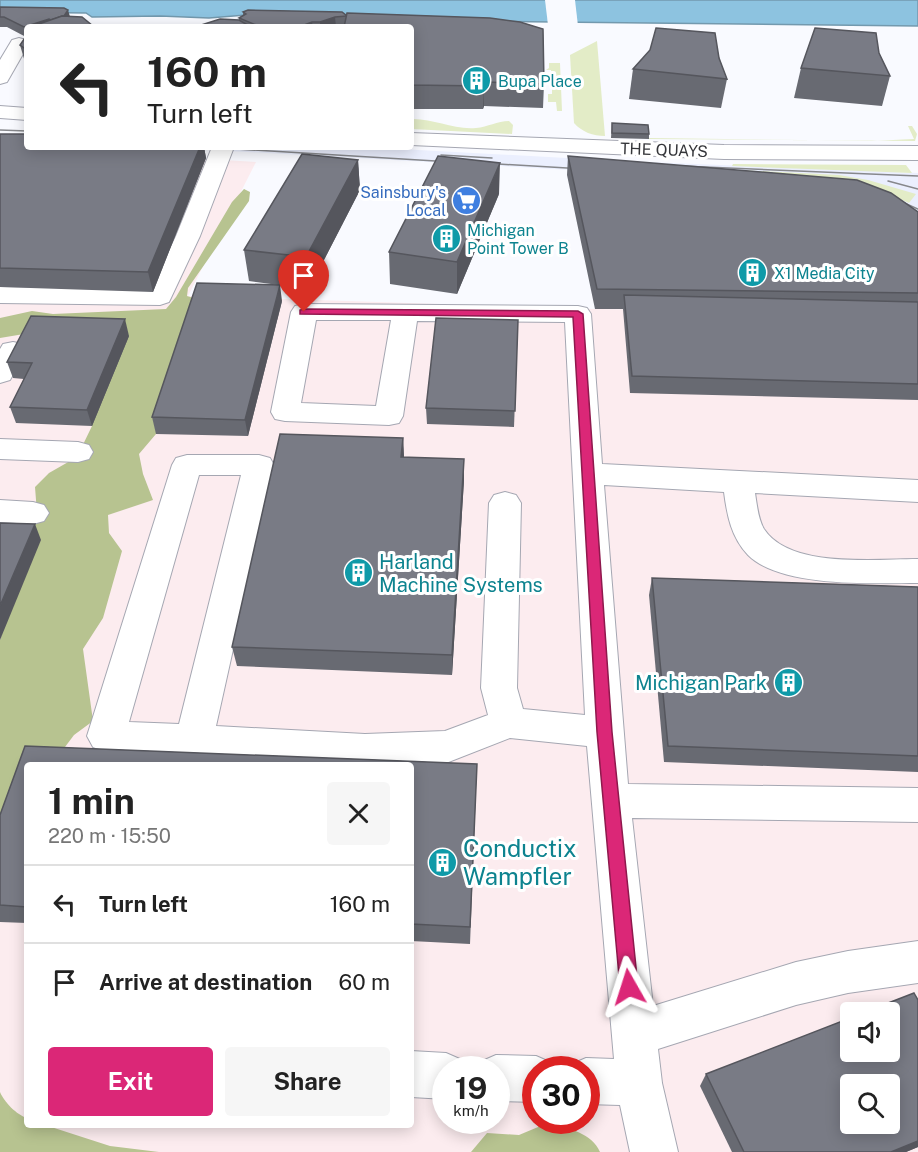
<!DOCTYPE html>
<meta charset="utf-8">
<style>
:root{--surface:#fff;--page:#f6f6f6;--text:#222;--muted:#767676;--line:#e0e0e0;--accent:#db2777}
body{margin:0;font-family:"Public Sans",sans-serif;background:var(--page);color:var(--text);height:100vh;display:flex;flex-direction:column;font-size:22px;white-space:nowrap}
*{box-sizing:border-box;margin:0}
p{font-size:20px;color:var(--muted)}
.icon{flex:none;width:33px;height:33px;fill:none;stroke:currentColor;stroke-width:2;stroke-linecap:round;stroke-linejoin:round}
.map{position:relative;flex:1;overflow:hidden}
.details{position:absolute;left:24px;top:762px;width:390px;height:366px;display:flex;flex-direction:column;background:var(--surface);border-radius:6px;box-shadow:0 3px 15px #0003}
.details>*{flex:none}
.top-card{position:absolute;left:24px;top:24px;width:390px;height:126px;border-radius:6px;box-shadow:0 3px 15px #0003;background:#fff;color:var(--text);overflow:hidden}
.fabs{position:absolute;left:840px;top:1002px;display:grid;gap:12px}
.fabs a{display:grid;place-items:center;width:60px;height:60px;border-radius:6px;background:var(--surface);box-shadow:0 3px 15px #0003;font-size:30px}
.speed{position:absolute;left:432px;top:1056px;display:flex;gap:12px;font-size:30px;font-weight:700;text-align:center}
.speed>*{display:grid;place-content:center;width:78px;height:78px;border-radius:50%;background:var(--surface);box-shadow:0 3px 15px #0003;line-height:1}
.speed small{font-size:15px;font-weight:400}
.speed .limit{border:9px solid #d22;background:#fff;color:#111}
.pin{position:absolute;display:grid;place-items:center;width:51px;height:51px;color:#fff;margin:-62px -26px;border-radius:50% 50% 50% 0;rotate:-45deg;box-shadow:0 0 6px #0007}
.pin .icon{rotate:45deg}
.me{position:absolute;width:66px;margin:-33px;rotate:354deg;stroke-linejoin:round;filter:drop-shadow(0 0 4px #0008)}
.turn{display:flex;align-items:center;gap:21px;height:126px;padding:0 24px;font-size:27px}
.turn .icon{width:78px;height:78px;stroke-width:2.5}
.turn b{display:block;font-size:42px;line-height:51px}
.round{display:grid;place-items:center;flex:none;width:63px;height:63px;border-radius:6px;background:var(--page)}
.head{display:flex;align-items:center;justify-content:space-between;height:102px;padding:0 24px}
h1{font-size:36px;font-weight:700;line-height:45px}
.button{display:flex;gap:12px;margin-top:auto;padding:12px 24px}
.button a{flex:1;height:69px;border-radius:6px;background:var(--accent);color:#fff;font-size:24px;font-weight:700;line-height:69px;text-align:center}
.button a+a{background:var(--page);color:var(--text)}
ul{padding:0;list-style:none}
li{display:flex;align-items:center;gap:18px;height:78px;padding:0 24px;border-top:2px solid var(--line)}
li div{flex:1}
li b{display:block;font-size:22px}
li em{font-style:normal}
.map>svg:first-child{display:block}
</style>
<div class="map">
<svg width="918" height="1152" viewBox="0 0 918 1152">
<rect width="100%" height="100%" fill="#f9faff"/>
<polygon fill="#ebeffe" points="157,147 363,147 621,161 918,173 918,215 682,176"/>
<path fill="#fcecef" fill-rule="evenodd" d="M0 146 256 162 188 296 595 309 918 313V1152H0ZM27 765H411V1125H27ZM850 1012H890V1052H850ZM446 1070H496V1120H446ZM536 1070H586V1120H536ZM850 1084H890V1124H850Z"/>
<g fill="#e3ecc7">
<path d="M597 41 605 136C593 136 582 132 574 123L570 55Z"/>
<polygon points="549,63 560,63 562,111 557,111 556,102 548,102 548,94 552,94 552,87 555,87 555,82 547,82 547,75 551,75 551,70 546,70 549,68"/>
<path d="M413 119C435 119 454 130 476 128 488 127 497 121 509 121L513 125 512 134 411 129V121Z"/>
<polygon points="908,126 912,126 917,134 915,141 649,139 648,138 872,141 914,139"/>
<polygon points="733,164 906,165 912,173 732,166"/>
<polygon points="740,170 839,175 868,180 916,194 909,203 890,195 740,174"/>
</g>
<g fill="#b7c390">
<polygon points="244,189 250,192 249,201 188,288 187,296 200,300 156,434 139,454 143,474 153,500 108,515 109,533 122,551 103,618 83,649 93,721 74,735 59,755 27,765 0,865 0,640 37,513 35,487 49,473 77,457 92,426 36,332 0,338 0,318 32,311 53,314 166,309 176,297 232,202"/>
<path d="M0 1092C4 1102 17 1115 27 1118V1125H45L110 1146 159 1152H0Z"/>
<path d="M550 1122C569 1129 592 1133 600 1152H471L487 1133 519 1135Z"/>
</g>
<polygon fill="#8dc3e0" stroke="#7399ae" stroke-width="1.5" points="0,0 918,0 918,26 359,20 246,15 209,18 160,16 92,17 86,13 0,12"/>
<polygon fill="#f9faff" points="545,0 575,0 578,26 548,25"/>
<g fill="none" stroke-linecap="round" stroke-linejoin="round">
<defs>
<g id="minor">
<polygon points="19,38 26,40 27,47 7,82 0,84 0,60 12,40"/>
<polygon points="0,106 27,108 27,120 0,118"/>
<polygon points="411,133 724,145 918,146 918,160 724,159 411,145"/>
<polygon points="212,147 234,147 200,236 169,302 160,305 0,303 0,287 151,289 176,236"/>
<path d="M304 304 578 306 587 308 591 314 602 464 918 480V502L755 493C757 505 758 519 764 529 790 569 876 559 918 559V583C874 583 781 588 748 555 731 537 727 515 724 492L604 485 628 784 918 788V822L632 818 653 1006 796 962 848 951 918 941V983L848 993 796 1005 658 1049 662 1083 678 1152H630L620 1105 586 1104V1070H568L570 1065 586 1058 614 1059 587 746 510 738 446 763 388 765H349L106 752 93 747 87 736 172 465 176 458 187 455H259L270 458 274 465 216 726 365 734 445 731 488 715 481 688 489 503 494 495 505 492 516 495 521 503 517 688 523 709 585 715 565 322 417 321 403 416 399 423 389 425 285 421 275 419 271 412 291 312 295 306ZM316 320H391L376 406 301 403ZM199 475H241L179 724 129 722Z"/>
<polygon points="13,342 23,344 27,350 10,380 0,383 0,349 3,344"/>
<polygon points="0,439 78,442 89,445 93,452 89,459 78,462 0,459"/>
<polygon points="0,500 33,502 44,505 49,513 44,521 33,524 0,522"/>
<polygon points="411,1051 446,1053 462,1060 466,1070 446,1070 446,1099 411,1097"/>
<polygon points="496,1055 536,1056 552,1063 555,1070 536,1070 536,1102 496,1101 496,1070 476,1070 480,1062"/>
</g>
</defs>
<use href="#minor" stroke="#a5a7b2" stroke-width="2"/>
<use href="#minor" fill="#fff" fill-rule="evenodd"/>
<g stroke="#87888c" stroke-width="1.5">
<polyline points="0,130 27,131"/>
<polyline points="204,147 452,162"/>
<polyline points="441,155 492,158"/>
<polyline points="482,163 584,169"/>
<polyline points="681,166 918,176"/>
<polyline points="888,181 918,189"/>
<polyline points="891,197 918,209"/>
</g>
</g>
<g fill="#686a72">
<polygon points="0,7 70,17 27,27 27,69 20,45 26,37 7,27 0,27"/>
<polygon points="248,10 342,12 346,16 347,13 490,18 520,22 543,29 544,84 543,108 484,106 483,109 411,109 411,27 195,27 220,19 239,21 239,18 243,16 243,12"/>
<polygon points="879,53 890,76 882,106 794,98 801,68"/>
<polygon points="719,58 727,79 721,108 629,99 633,69"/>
<polygon points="612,123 649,134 649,139 611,138"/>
<polygon points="0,134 27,147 204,147 206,158 153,292 0,287"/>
<polygon points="568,156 918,212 918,400 630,393 623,309 595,309 567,175"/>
<polygon points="358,160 360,190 309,289 249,281 244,250"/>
<polygon points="499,194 457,294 390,284 389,252"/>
<polygon points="282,301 248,436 156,434 152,417"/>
<polygon points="518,320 514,427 427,424 426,408"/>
<polygon points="129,336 92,426 16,423 10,407 24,379 13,378 7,362"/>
<polygon points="403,438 404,457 464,480 452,675 237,666 232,647"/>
<polygon points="652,578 918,587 918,772 664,762 649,595"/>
<polygon points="25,746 477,764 470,944 411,941 411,765 27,765 27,923 0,922 0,815"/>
<polygon points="918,1000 918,1147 906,1152 732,1152 700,1086 706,1074"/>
</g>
<g fill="#55565d">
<polygon points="68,10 71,20 55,27"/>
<polygon points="335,17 336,27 320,27 320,22"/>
<polygon points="49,19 51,27 27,27 27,37 24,27"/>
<polygon points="312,22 313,27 299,27"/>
<polygon points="484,82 484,106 483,109 484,86"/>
<polygon points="200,147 204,147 206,158 153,292 148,272"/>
<polygon points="358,160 360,190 309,289 306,257"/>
<polygon points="500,163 499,194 457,294 457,262"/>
<polygon points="280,285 282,301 248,436 245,420"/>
<polygon points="125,319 129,336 92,426 87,410"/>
<polygon points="403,438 404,458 401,457"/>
<polygon points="464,459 464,480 452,675 452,655"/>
<polygon points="35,524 41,540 0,640 0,606"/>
<polygon points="918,1141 918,1147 906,1152 891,1152"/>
</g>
<g fill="#797b85" stroke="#55565d" stroke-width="1.5" fill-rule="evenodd">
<polygon points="0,7 64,8 68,10 64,16 62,16 51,20 49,19 24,27 4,17 0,17"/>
<polygon points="248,10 342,12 347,16 335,17 320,22 312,22 299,27 261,27 239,18 246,14 243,12"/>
<polygon points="347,13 490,18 520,22 543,29 544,84 484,82 484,86 411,85 411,27 344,27"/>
<polygon points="62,16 82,17 93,26 32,27 33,26"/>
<polygon points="220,19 239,20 251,27 195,27"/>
<polygon points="656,28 715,33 719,58 727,79 633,69 650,50"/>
<polygon points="815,28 876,33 879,53 890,76 801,68"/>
<polygon points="27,35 27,50 20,45"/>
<polygon points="612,123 648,125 649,134 612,133"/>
<polygon points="0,134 27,134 27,147 200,147 148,272 0,268"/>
<polygon points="302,154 358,160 306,257 244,250"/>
<polygon points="438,156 500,163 457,262 389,252"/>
<polygon points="568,156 857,180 891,193 918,212 918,293 597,289"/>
<polygon points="197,283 280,285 245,420 152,417"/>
<polygon points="624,295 918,302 918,384 632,376"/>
<polygon points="31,316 125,319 87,410 10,407 32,363 7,362"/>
<polygon points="436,318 518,320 515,411 426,408"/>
<polygon points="280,434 403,438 401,457 464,459 452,655 232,647"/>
<polygon points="0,523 35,524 0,606"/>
<polygon points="652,578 918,587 918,756 668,746"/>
<polygon points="25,746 477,764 470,927 411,924 411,765 27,765 27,907 0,905 0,815"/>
<path d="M914 993 918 1000V1141L891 1152H744L706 1074 850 1018V1052H890V1012H865ZM850 1084H890V1124H850Z"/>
</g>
<polygon fill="#db2777" stroke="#8e194d" stroke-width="1.5" points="304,309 578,311 583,314 612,732 638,987 636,993 629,996 623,993 620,987 597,732 573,317 300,314 300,310"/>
<defs>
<symbol id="building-disc" viewBox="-11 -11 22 22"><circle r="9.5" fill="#0f9aa8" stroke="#fff"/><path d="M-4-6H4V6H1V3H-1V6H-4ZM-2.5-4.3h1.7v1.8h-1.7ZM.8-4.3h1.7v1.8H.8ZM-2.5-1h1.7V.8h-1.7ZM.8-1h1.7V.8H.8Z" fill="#fff"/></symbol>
<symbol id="supermarket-disc" viewBox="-11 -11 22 22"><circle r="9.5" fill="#3f7fe0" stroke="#fff"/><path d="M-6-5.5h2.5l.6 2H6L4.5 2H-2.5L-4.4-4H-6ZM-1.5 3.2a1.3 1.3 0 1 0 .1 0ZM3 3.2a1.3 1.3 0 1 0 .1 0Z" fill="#fff"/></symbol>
</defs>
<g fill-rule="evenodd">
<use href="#building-disc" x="460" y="64" width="33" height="33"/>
<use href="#supermarket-disc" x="450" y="184" width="33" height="33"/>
<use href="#building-disc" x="430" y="222" width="33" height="33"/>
<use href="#building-disc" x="736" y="256" width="33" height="33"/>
<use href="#building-disc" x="342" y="556" width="33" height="33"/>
<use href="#building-disc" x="772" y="666" width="33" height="33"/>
<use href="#building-disc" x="426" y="846" width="33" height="33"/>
</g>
<g text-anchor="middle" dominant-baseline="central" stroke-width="6" stroke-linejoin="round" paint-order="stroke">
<g font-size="16" fill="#0d838f" stroke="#fff" text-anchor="start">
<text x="498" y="81">Bupa Place</text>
<text x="467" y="230">Michigan<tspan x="467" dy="18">Point Tower B</tspan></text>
<text x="774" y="273">X1 Media City</text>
</g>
<g font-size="16" fill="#35363a" stroke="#fff">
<text transform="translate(664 150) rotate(2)">THE QUAYS</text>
</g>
<g font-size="16" fill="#366cbe" stroke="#fff" text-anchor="end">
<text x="446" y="192">Sainsbury's<tspan x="446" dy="18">Local</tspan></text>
</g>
<g font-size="20" fill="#0d838f" stroke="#fff" text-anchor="start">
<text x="379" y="562">Harland<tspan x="379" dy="23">Machine Systems</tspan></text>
<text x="767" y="683" text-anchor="end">Michigan Park</text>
</g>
<g font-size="24" fill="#0d838f" stroke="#fff" text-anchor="start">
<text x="463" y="848">Conductix<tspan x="463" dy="28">Wampfler</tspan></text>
</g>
</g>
</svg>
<div class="fabs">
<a><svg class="icon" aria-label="sound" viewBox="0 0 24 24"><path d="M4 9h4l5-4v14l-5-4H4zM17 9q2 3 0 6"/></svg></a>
<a><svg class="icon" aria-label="search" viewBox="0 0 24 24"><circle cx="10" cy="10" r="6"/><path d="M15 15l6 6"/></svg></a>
</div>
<div class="speed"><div>19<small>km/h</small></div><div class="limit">30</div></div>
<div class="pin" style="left:304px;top:312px;background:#d93025"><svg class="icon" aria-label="arrive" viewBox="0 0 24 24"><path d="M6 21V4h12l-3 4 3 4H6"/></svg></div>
<svg class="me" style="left:629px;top:987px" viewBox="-20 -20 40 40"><path d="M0-17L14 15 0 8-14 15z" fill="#db2777" stroke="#fff" stroke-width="4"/></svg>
<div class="top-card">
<div class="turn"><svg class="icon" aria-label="left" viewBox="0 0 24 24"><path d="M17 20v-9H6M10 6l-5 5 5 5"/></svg><div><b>160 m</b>Turn left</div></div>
</div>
<section class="details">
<div class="head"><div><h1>1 min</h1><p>220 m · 15:50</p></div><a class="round"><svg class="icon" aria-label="close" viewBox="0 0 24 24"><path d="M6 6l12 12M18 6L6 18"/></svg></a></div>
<ul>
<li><svg class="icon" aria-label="left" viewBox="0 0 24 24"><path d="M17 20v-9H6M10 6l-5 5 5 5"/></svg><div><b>Turn left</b></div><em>160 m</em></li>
<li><svg class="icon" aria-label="arrive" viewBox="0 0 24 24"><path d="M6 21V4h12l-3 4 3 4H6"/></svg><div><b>Arrive at destination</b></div><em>60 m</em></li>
</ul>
<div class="button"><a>Exit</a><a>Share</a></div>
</section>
</div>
